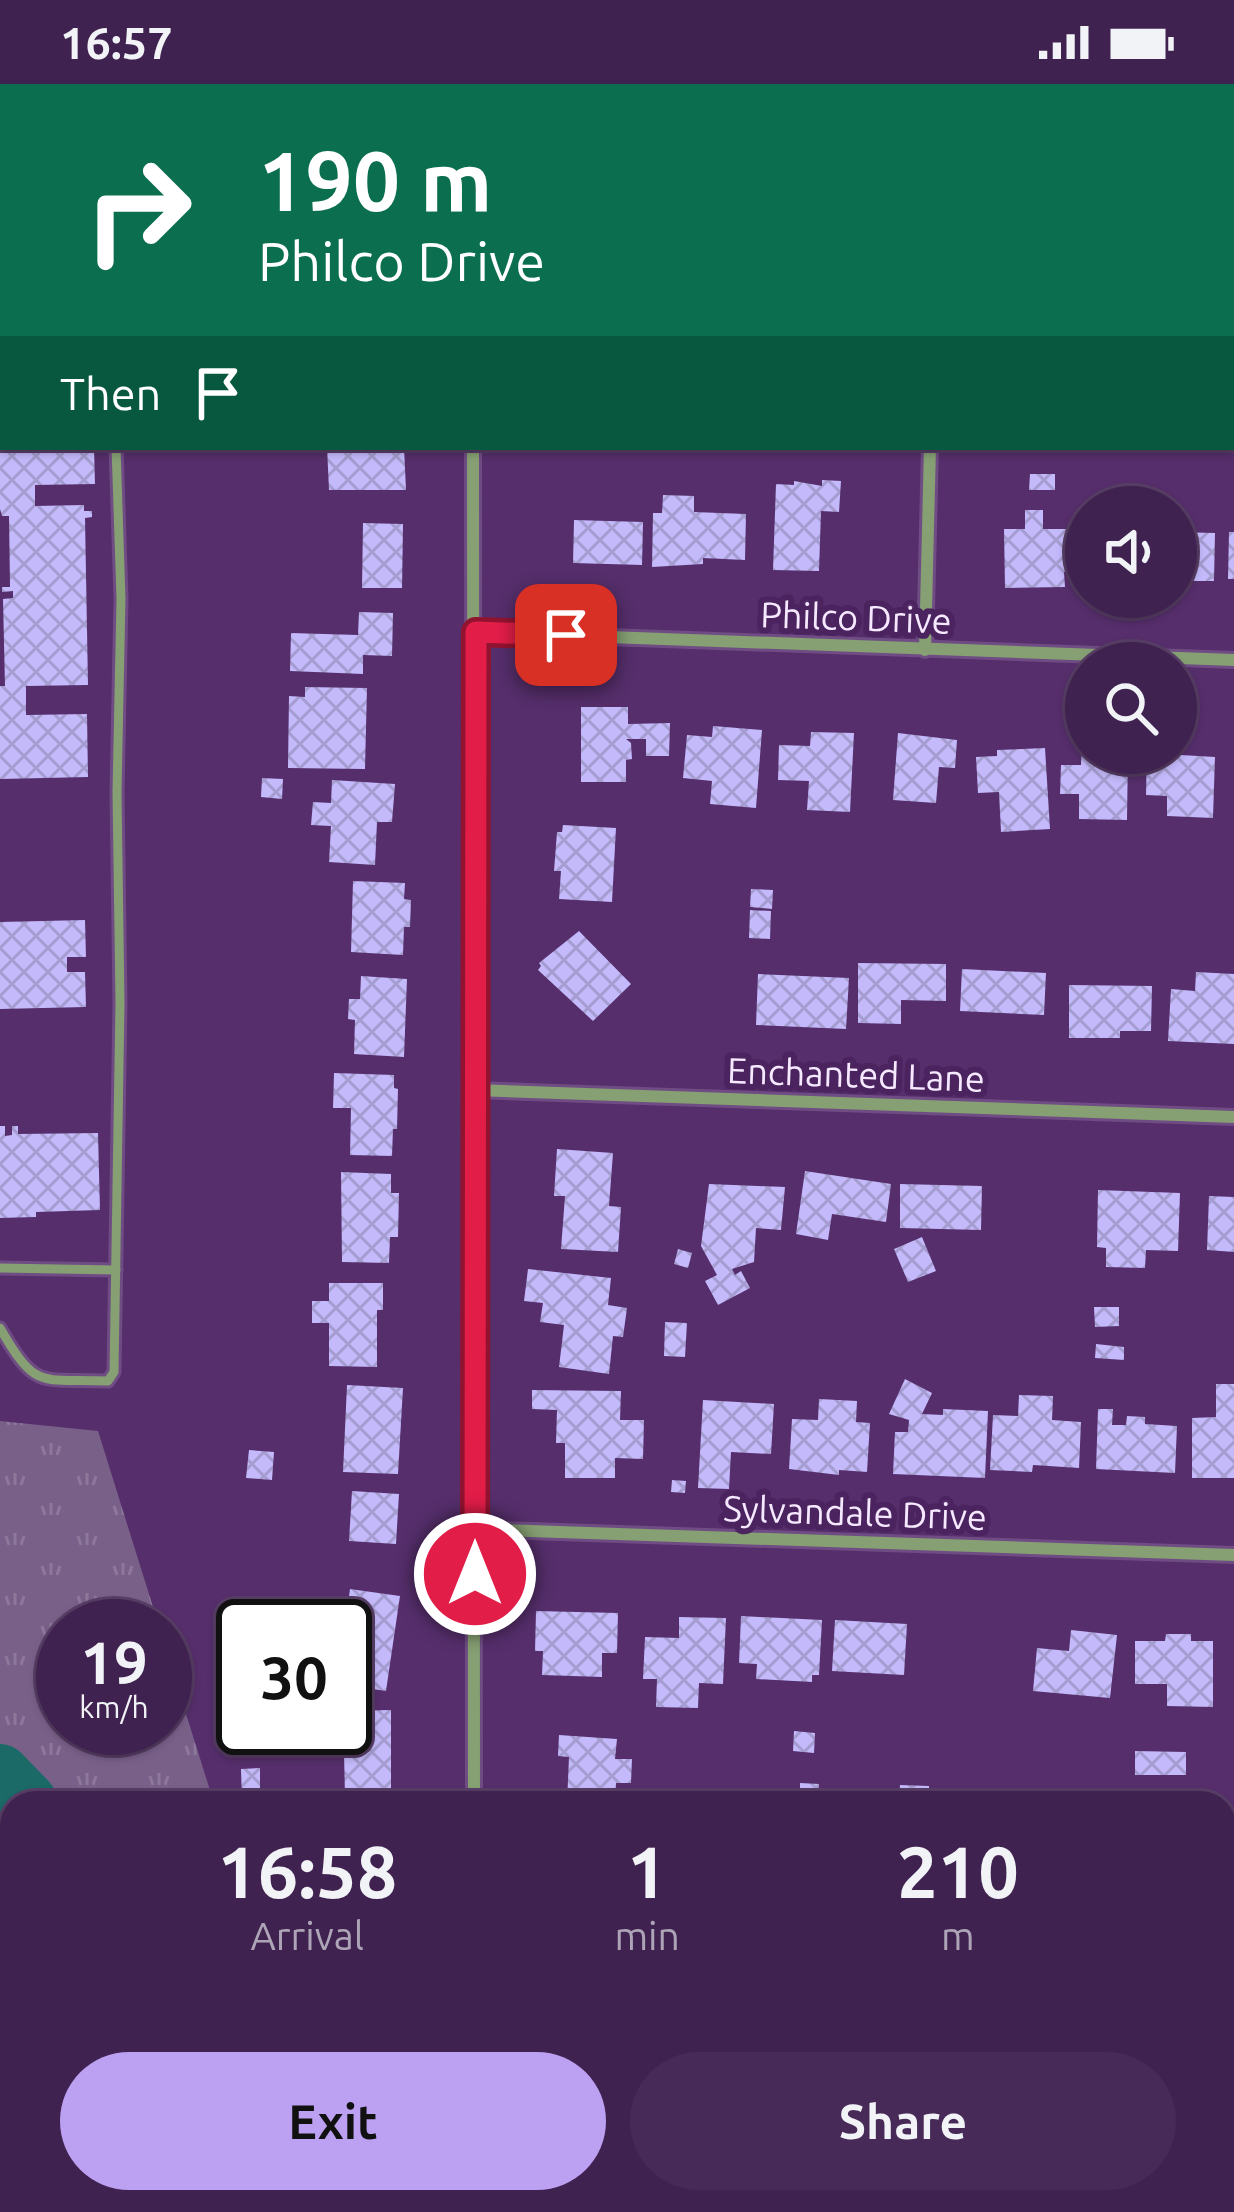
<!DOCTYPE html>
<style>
:root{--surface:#402250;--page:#472a57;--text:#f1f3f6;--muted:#aea4b7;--line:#593f67;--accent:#bca0f2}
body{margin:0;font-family:Ubuntu,sans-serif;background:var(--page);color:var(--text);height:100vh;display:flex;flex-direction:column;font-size:45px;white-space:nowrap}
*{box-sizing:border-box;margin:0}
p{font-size:39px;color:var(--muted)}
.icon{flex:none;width:66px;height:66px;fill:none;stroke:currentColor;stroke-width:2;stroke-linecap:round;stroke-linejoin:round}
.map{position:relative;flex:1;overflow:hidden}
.drawer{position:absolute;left:0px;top:1707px;width:1236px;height:423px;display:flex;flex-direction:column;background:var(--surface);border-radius:36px 36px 0 0;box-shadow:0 3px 9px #0004,0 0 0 3px var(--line)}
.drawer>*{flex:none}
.banner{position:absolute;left:0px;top:0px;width:1236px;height:366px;box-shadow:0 3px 9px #0004,0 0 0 3px var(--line);background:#0b6e4f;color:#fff;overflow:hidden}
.controls{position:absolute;left:1065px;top:402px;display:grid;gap:24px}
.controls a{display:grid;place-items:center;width:132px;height:132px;border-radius:50%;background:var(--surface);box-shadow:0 3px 9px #0004,0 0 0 3px var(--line);font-size:60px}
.speed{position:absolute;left:36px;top:1515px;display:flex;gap:24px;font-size:60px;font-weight:700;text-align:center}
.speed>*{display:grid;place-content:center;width:156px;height:156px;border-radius:50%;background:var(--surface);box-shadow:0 3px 9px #0004,0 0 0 3px var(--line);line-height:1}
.speed small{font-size:30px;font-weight:400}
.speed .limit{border:6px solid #111;border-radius:18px;background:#fff;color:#111}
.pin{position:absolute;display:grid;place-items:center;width:102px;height:102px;color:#fff;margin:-51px;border-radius:24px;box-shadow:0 6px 18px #0006}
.me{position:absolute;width:132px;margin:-66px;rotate:0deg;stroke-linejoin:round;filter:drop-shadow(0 0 9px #0008)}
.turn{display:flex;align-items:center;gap:42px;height:252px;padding:0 60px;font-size:54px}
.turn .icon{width:156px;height:156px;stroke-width:2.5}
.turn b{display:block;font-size:84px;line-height:102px}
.then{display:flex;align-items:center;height:114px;padding:0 60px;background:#0003;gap:24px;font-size:45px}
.eta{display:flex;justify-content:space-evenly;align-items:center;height:204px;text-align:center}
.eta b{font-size:72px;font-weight:600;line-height:84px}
.button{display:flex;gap:24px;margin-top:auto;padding:24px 60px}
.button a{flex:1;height:138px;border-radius:72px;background:var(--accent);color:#111;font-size:48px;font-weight:600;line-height:138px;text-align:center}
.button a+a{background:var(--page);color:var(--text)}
.status{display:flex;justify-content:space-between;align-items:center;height:84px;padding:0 60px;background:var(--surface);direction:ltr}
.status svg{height:33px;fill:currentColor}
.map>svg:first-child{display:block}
</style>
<div class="status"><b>16:57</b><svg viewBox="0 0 49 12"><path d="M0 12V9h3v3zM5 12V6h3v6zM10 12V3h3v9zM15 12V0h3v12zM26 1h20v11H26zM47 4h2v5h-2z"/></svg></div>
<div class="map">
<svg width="1234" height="2128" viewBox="0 0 1234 2128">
<defs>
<pattern id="forest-firs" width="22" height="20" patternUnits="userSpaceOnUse" patternTransform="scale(3)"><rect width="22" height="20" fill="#7c5a91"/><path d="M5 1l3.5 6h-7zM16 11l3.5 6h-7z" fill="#8f72a2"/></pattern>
<pattern id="park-tufts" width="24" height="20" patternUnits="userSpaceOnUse" patternTransform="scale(3)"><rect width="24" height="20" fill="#796089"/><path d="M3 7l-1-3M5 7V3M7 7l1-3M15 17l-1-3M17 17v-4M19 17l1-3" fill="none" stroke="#8d779b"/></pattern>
<pattern id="building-cross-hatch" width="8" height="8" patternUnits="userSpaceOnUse" patternTransform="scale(3)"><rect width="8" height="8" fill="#c3b9fb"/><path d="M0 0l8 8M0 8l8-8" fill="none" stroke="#a59ccf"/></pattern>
</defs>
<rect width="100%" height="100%" fill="#552e6b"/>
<polygon fill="url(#forest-firs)" points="20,2118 467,2118 474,2128 22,2128"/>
<g fill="url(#park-tufts)">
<polygon points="0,1337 98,1347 159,1542 63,1542 63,1644 165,1644 165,1563 214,1719 12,1719 12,2013 0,1988"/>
<polygon points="64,2118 233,2118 237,2128 68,2128"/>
</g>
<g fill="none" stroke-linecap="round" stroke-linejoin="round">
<g stroke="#1b6a68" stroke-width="60">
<polyline points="0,1690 28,1719"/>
<polyline points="240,2118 247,2128"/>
</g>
</g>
<g fill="url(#building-cross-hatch)">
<polygon points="0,363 94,363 95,400 35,401 35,422 84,421 84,427 92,427 92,433 85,434 88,601 26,602 26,631 87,630 88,693 0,695 0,602 5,602 3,515 13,514 13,507 2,508 2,503 10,503 9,432 2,432 0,425"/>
<polygon points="327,363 404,363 406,406 329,406"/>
<polygon points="1030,390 1055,390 1055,406 1029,406"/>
<polygon points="822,396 841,397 839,428 821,427 819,487 773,486 776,400 794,401 794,397 822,402"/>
<polygon points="1130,402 1141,402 1141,416 1129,415"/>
<polygon points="663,411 694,412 694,428 746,430 745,476 703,474 703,480 652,483 653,429 662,429"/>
<polygon points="1025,426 1043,426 1043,445 1086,445 1086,488 1064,488 1065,503 1005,504 1004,445 1025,445"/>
<polygon points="574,436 643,438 642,481 573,479"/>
<polygon points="363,439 403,440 402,504 362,504"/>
<polygon points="1176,448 1215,449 1214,497 1176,497"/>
<polygon points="1229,448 1234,448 1234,495 1228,495"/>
<polygon points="359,528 393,529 392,572 363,571 363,590 290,587 291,549 358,551"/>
<polygon points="305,603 367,604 365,685 288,684 289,612 305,613"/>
<polygon points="581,623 628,623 628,640 670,639 669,672 646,672 646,655 626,655 631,659 632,675 626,676 626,698 581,698"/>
<polygon points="713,642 762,646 756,724 710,720 712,697 683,694 687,651 712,653"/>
<polygon points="811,648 854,649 850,728 807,726 809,697 778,696 779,661 810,662"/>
<polygon points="898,649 957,656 955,684 939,683 936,719 893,716"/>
<polygon points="1082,657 1086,658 1086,669 1128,669 1127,736 1079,735 1079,710 1060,710 1061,681 1081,681"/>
<polygon points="1045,664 1050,745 1001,748 999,708 978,709 976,673 997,672 997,666"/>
<polygon points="1147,669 1215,673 1213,734 1167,732 1167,712 1146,711"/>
<polygon points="262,694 283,695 282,715 261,713"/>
<polygon points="332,696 395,700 392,738 377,738 375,781 329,778 331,742 311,741 313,718 331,719"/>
<polygon points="563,741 616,744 612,818 559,815 561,787 554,787 557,748 562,748"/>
<polygon points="353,797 405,799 404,815 411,816 410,843 404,843 403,871 351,868"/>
<polygon points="751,805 773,806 772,825 750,823"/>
<polygon points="750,826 771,827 770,855 749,854"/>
<polygon points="85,836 86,873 67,873 67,888 85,888 86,923 0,925 0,838"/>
<polygon points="579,847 631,900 593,937 538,886 541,882 539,879"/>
<polygon points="858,879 946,880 946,917 901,916 901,940 858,939"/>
<polygon points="962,885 1046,889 1044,931 960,927"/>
<polygon points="1196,888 1234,890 1234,960 1168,957 1171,905 1195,907"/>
<polygon points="758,890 849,894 846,945 756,941"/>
<polygon points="361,892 407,895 404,973 354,970 355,936 348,935 349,915 360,915"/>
<polygon points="1069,901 1152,902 1151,947 1120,947 1120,954 1069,954"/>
<polygon points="334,989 394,991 394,1004 398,1005 397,1045 393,1045 392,1072 350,1071 351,1024 333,1024"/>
<polygon points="0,1042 5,1042 5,1052 12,1051 12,1042 18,1042 18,1050 98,1049 100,1126 36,1128 36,1133 0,1134"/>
<polygon points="557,1065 613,1069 609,1122 621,1123 618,1168 561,1165 565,1112 554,1112"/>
<polygon points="805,1087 891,1100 886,1138 832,1130 828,1156 796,1150"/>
<polygon points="341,1088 391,1090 391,1109 399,1109 398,1153 390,1153 389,1179 342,1178"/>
<polygon points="709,1100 785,1103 781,1146 756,1144 754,1178 732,1185 735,1191 741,1187 750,1204 718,1221 705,1197 717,1191 701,1162"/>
<polygon points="900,1100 982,1102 981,1146 900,1144"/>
<polygon points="1098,1106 1180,1109 1178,1167 1146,1166 1145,1184 1106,1183 1106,1164 1097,1163"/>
<polygon points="1209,1112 1234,1113 1234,1168 1207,1166"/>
<polygon points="922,1153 936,1187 908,1198 894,1165"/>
<polygon points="678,1165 692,1169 688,1184 674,1180"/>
<polygon points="528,1185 611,1194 608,1221 627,1224 623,1253 613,1252 609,1290 559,1283 564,1241 540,1238 543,1219 524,1217"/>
<polygon points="329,1199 383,1199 383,1226 377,1226 377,1283 329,1282 329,1239 312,1239 312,1217 329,1217"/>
<polygon points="1094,1223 1119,1223 1119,1242 1095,1243"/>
<polygon points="665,1238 687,1239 685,1273 664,1272"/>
<polygon points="1096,1260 1124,1263 1124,1276 1095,1274"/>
<polygon points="905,1295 932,1309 922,1330 943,1331 943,1325 988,1327 985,1394 893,1390 895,1348 908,1348 909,1336 889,1330"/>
<polygon points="1216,1300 1234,1300 1234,1394 1192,1394 1192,1334 1216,1333"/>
<polygon points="347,1301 403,1304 398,1390 343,1388"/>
<polygon points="532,1306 621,1307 620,1336 644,1336 643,1375 615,1374 615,1394 565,1394 565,1359 556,1359 557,1326 532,1325"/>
<polygon points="1019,1311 1053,1312 1052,1336 1081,1338 1079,1384 1033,1381 1032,1388 990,1386 993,1331 1018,1332"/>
<polygon points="819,1315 857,1317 856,1338 870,1339 867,1388 839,1386 839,1391 789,1385 792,1335 818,1336"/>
<polygon points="703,1316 774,1320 771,1370 731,1368 729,1405 698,1404"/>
<polygon points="1098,1325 1113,1325 1112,1341 1126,1341 1127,1332 1145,1333 1145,1340 1177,1342 1175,1389 1096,1385"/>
<polygon points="249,1366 274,1368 272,1396 246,1394"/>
<polygon points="672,1396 686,1397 685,1409 671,1408"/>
<polygon points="352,1407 399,1410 396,1460 349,1457"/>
<polygon points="350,1505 400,1512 386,1607 345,1601 349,1573 345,1572 345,1542"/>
<polygon points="536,1527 618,1529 617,1569 602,1569 602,1593 542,1591 543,1567 535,1567"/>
<polygon points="741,1532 822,1536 819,1591 812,1591 812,1598 756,1595 757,1580 739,1579"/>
<polygon points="679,1533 726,1534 723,1600 699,1599 698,1624 656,1623 657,1595 643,1595 645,1553 679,1554"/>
<polygon points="835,1536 907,1540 904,1591 832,1587"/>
<polygon points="1071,1546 1117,1551 1110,1614 1033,1607 1037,1564 1069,1567"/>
<polygon points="1166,1550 1191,1550 1191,1557 1213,1557 1213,1623 1167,1622 1167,1600 1135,1600 1135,1557 1165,1557"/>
<polygon points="391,1626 391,1711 345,1712 344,1669 334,1670 333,1644 345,1644 345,1627"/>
<polygon points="794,1647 815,1649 814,1669 793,1667"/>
<polygon points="559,1651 617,1655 615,1675 632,1675 631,1699 616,1699 615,1719 567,1719 569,1673 558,1672"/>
<polygon points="1135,1667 1186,1668 1186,1691 1135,1691"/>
<polygon points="260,1684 260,1718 242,1718 241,1685"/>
<polygon points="800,1699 819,1700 818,1718 800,1717"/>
<polygon points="900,1701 929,1702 929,1719 899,1719"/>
<rect x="1224" y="1803" width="10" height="47"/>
<polygon points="1224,2001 1234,2002 1234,2046 1224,2046"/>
<polygon points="521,2118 557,2118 537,2128 525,2128"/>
<polygon points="594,2118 602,2128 573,2128"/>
<polygon points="819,2118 830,2118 835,2128 801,2128"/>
</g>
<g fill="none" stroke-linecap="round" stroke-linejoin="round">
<defs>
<g id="service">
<polyline points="0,190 3,193"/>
<polyline points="0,1184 116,1186"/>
<path d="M0 1244C37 1308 40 1294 108 1297L114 1288 120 919 117 708 121 515 116 363"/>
</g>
<g id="minor">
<polyline points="53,0 55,3"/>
<polyline points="449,0 450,3"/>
<polyline points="926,3 926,0"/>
<polyline points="1233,115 1234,115"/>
<polyline points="473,363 474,1719"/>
<polyline points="476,548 1234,576"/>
<polyline points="925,566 930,363"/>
<polyline points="476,1006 1234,1033"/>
<polyline points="475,1445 1234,1471"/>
<polyline points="1224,1916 1234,1916"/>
<polyline points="684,2118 689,2128"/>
</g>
<g id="secondary">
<polyline points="106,3 109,0"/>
<polyline points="0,114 3,111"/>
</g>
</defs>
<use href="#service" stroke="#6f4c83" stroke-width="15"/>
<use href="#minor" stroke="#6f4c83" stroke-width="18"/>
<use href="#secondary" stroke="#6f4c83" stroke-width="30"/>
<use href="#service" stroke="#869f73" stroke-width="9"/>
<use href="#minor" stroke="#869f73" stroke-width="12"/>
<use href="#secondary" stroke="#acd28b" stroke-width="24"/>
</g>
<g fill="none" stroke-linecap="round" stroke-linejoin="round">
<defs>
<polyline id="route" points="475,1490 476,548 566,551"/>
</defs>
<use href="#route" stroke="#92132f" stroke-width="30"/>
<use href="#route" stroke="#e11d48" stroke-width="21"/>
</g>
<g text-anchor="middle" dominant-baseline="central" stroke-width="12" stroke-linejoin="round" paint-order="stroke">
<g font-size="36" fill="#f6e9ff" stroke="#4a235f">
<text transform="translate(856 533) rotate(2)">Philco Drive</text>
<text transform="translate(856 990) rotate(2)">Enchanted Lane</text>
<text transform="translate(855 1428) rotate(2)">Sylvandale Drive</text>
</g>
</g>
</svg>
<div class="controls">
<a><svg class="icon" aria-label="sound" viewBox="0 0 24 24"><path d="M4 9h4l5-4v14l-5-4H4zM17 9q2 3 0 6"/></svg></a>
<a><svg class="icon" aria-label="search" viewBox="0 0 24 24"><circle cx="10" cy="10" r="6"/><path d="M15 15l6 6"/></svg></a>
</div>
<div class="speed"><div>19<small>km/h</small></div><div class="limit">30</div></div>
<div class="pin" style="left:566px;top:551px;background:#d93025"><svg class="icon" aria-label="arrive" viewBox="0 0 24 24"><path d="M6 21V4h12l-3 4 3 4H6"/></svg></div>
<svg class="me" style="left:475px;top:1490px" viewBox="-20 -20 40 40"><circle r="17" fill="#e11d48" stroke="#fff" stroke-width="3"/><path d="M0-11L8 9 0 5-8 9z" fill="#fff"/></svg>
<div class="banner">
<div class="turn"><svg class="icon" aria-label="right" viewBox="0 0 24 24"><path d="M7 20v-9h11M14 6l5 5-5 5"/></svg><div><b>190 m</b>Philco Drive</div></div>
<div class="then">Then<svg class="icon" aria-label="arrive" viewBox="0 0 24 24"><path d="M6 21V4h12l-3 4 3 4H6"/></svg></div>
</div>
<section class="drawer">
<div class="eta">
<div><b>16:58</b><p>Arrival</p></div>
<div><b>1</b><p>min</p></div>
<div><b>210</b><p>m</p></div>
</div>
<div class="button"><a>Exit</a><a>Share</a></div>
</section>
</div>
